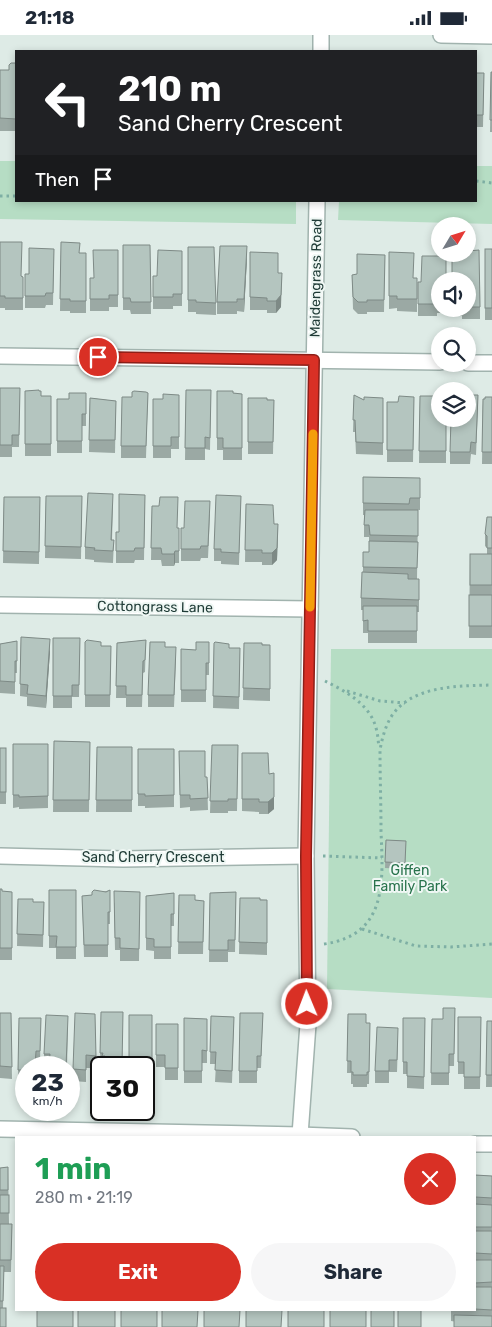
<!DOCTYPE html>
<meta charset="utf-8">
<style>
:root{--surface:#fff;--page:#f6f6f7;--text:#1f2937;--muted:#747a83;--accent:#d93025}
body{margin:0;font-family:Rubik,sans-serif;background:var(--page);color:var(--text);height:100vh;display:flex;flex-direction:column;font-size:19px;white-space:nowrap}
*{box-sizing:border-box;margin:0}
p{font-size:16px;color:var(--muted)}
.icon{flex:none;width:28px;height:28px;fill:none;stroke:currentColor;stroke-width:2;stroke-linecap:round;stroke-linejoin:round}
.map{position:relative;flex:1;overflow:hidden}
.details{position:absolute;left:15px;top:1101px;width:461px;height:175px;display:flex;flex-direction:column;background:var(--surface);border-radius:0px;box-shadow:0 2px 8px #0003}
.details>*{flex:none}
.hud{position:absolute;left:15px;top:15px;width:462px;height:152px;border-radius:0px;box-shadow:0 2px 8px #0003;background:#202124;color:#fff;overflow:hidden}
.needle{width:32px;rotate:52deg}
.tools{position:absolute;left:431px;top:182px;display:grid;gap:10px}
.tools a{display:grid;place-items:center;width:45px;height:45px;border-radius:50%;background:var(--surface);box-shadow:0 2px 8px #0003;font-size:25px}
.speed{position:absolute;left:15px;top:1021px;display:flex;gap:10px;font-size:25px;font-weight:700;text-align:center}
.speed>*{display:grid;place-content:center;width:65px;height:65px;border-radius:50%;background:var(--surface);box-shadow:0 2px 8px #0003;line-height:1}
.speed small{font-size:12px;font-weight:400}
.speed .limit{border:2px solid #111;border-radius:8px;background:#fff;color:#111}
.pin{position:absolute;display:grid;place-items:center;width:42px;height:42px;color:#fff;margin:-21px;border:2px solid #fff;border-radius:50%;box-shadow:0 1px 5px #0007}
.me{position:absolute;width:55px;margin:-28px;rotate:359deg;stroke-linejoin:round;filter:drop-shadow(0 0 4px #0008)}
.turn{display:flex;align-items:center;gap:18px;height:105px;padding:0 20px;font-size:22px}
.turn .icon{width:65px;height:65px;stroke-width:2.5}
.turn b{display:block;font-size:35px;line-height:42px}
.then{display:flex;align-items:center;height:48px;padding:0 20px;background:#0003;gap:10px;font-size:19px}
.round{display:grid;place-items:center;flex:none;width:52px;height:52px;border-radius:26px;background:var(--page)}
.summary{display:flex;align-items:center;justify-content:space-between;height:85px;padding:0 20px}
h1{font-size:30px;font-weight:700;line-height:38px;color:#1e9e55}
.button{display:flex;gap:10px;margin-top:auto;padding:10px 20px}
.button a{flex:1;height:58px;border-radius:30px;background:var(--accent);color:#fff;font-size:20px;font-weight:700;line-height:58px;text-align:center}
.button a+a{background:var(--page);color:var(--text)}
.status{display:flex;justify-content:space-between;align-items:center;height:35px;padding:0 25px;background:var(--surface);direction:ltr}
.status svg{height:14px;fill:currentColor}
.map>svg:first-child{display:block}
</style>
<div class="status"><b>21:18</b><svg viewBox="0 0 49 12"><path d="M0 12V9h3v3zM5 12V6h3v6zM10 12V3h3v9zM15 12V0h3v12zM26 1h20v11H26zM47 4h2v5h-2z"/></svg></div>
<div class="map">
<svg width="492" height="1292" viewBox="0 0 492 1292">
<rect width="100%" height="100%" fill="#deebe6"/>
<g fill="#b6ddc4">
<polygon points="0,126 16,126 16,166 296,166 296,189 0,184"/>
<polygon points="476,131 492,131 492,189 338,185 339,166 476,166"/>
<polygon points="331,614 492,614 492,963 327,954"/>
</g>
<g fill="none" stroke-linecap="round" stroke-linejoin="round">
<defs>
<g id="minor">
<polyline points="441,0 492,1"/>
<polyline points="321,16 321,0"/>
<polyline points="0,321 440,327"/>
<polyline points="468,328 492,328"/>
<polyline points="0,570 310,574"/>
<polyline points="0,821 123,824 306,821"/>
<polyline points="0,1094 300,1100 352,1102"/>
<polyline points="300,1100 308,989 306,821 317,166"/>
<polyline points="475,1109 492,1109"/>
</g>
</defs>
<use href="#minor" stroke="#a1b3ae" stroke-width="18"/>
<g stroke="#7eafa4" stroke-width="3" stroke-dasharray="2.5 4" stroke-linecap="butt">
<polyline points="476,146 492,148"/>
<polyline points="0,161 16,161"/>
<path d="M325 646C345 656 370 669 376 693 378 699 378 706 379 712"/>
<polyline points="347,656 380,666 405,668"/>
<polyline points="323,821 382,823"/>
<polyline points="362,894 416,911 451,912 492,909"/>
<path d="M324 909C388 900 383 846 381 796 381 769 380 742 380 715 382 704 385 692 391 682 411 650 459 651 492 650"/>
</g>
<use href="#minor" stroke="#fff" stroke-width="15"/>
</g>
<g fill="#9ba9a4">
<polygon points="16,28 16,96 0,96 0,35 9,35"/>
<polygon points="491,37 492,37 492,97 490,97"/>
<polygon points="476,38 484,38 483,92 476,92"/>
<polygon points="0,207 21,241 23,242 23,275 5,275 5,273 0,273"/>
<polygon points="61,207 80,218 86,218 86,278 70,278 70,276 60,276"/>
<polygon points="123,210 150,210 151,279 131,279 130,275 123,275"/>
<polygon points="188,212 216,268 216,280 196,279 196,277 188,277"/>
<polygon points="54,214 53,270 46,270 45,273 25,273 25,239 29,239"/>
<rect x="485" y="214" width="7" height="71"/>
<polygon points="118,215 118,272 109,272 109,276 90,276 90,243 94,243"/>
<polygon points="182,216 182,271 173,271 173,274 153,274 153,241 157,241"/>
<polygon points="250,217 278,238 281,272 276,278 267,278 267,275 250,275"/>
<polygon points="389,217 413,243 417,243 417,277 397,276 397,273 389,274"/>
<polygon points="385,220 384,277 367,277 367,279 358,279 353,274 352,240 357,239"/>
<polygon points="247,223 244,277 237,276 237,279 217,279 217,267"/>
<polygon points="440,246 440,274 446,274 446,278 437,278 437,281 418,281 418,247"/>
<polygon points="468,246 480,272 480,284 462,284 462,281 453,281 453,274 468,274"/>
<polygon points="0,353 20,353 19,412 12,412 12,422 0,422"/>
<polygon points="186,355 211,355 210,415 205,414 205,425 185,425"/>
<polygon points="25,356 39,356 41,361 51,361 51,421 25,421"/>
<polygon points="217,356 233,358 242,359 242,425 223,425 223,415 217,415"/>
<polygon points="86,358 86,391 82,391 82,418 57,418 57,364 69,364"/>
<polygon points="148,358 146,423 121,423 121,411 132,362"/>
<polygon points="179,360 179,414 171,414 171,423 153,423 153,364 163,364"/>
<polygon points="354,360 364,365 383,363 383,420 356,419 355,397 353,397"/>
<polygon points="420,361 435,367 446,384 446,428 419,428"/>
<polygon points="414,362 413,427 387,427 387,367 398,367"/>
<polygon points="492,362 492,429 482,429 483,364"/>
<polygon points="90,363 116,366 115,418 89,417"/>
<polygon points="248,363 274,365 273,419 248,419"/>
<polygon points="478,372 476,420 471,419 470,429 450,429 450,417"/>
<polygon points="363,442 420,443 420,475 410,475 418,475 417,544 419,557 419,577 417,577 417,608 368,608 368,598 363,598 363,575 361,575 361,563 363,537 363,517 369,517 369,502 364,502 364,480 363,480"/>
<polygon points="145,460 144,525 135,525 134,528 116,528 116,497 119,497"/>
<polygon points="46,461 82,461 81,524 45,523"/>
<polygon points="241,461 239,530 221,529 221,526 214,526 214,514"/>
<polygon points="4,462 40,462 39,529 3,528"/>
<polygon points="246,469 274,489 278,501 277,525 272,530 262,530 262,527 245,527"/>
<polygon points="113,471 112,505 114,505 113,528 94,527 94,525 85,524 85,512"/>
<polygon points="152,471 177,493 179,493 179,528 175,528 174,531 162,531 161,525 151,525"/>
<polygon points="210,479 208,523 201,523 200,526 181,526 181,493 184,493"/>
<polygon points="492,482 492,603 469,603 470,519 487,519 487,513 485,511 485,499"/>
<polygon points="21,602 50,616 46,673 27,671 27,662 20,661"/>
<polygon points="53,603 80,603 79,662 72,662 72,673 53,673"/>
<polygon points="146,605 145,637 143,638 142,672 126,672 126,663 116,663 117,608"/>
<polygon points="17,606 17,638 15,638 15,659 0,658 0,609"/>
<polygon points="85,607 101,611 111,611 110,672 85,672"/>
<polygon points="209,607 209,640 206,640 206,667 181,667 181,614 196,615"/>
<polygon points="214,608 229,613 240,613 239,674 213,673"/>
<polygon points="244,608 270,610 270,666 243,665"/>
<polygon points="165,612 176,624 174,672 148,672 148,660"/>
<polygon points="54,706 90,707 89,777 53,777"/>
<polygon points="13,709 48,709 48,773 19,774 19,772 13,773"/>
<polygon points="212,710 238,710 237,776 228,776 228,778 210,778"/>
<polygon points="97,712 132,712 132,777 96,777"/>
<rect x="0" y="713" width="6" height="56"/>
<polygon points="138,714 174,714 174,772 145,773 145,771 138,771"/>
<polygon points="179,716 205,742 207,742 208,775 190,776 190,772 180,773"/>
<polygon points="242,718 269,739 274,774 268,779 259,779 259,777 242,776"/>
<polygon points="386,805 406,806 405,834 385,833"/>
<polygon points="0,854 2,856 12,857 12,925 0,925"/>
<polygon points="49,855 76,855 76,924 56,924 56,913 49,913"/>
<polygon points="110,855 110,889 108,889 108,922 84,922 82,861 92,860"/>
<polygon points="140,857 139,926 120,926 120,915 115,915 114,868"/>
<polygon points="236,857 235,917 228,917 228,927 209,927 210,858"/>
<polygon points="174,858 174,891 171,891 171,924 154,924 154,916 146,915 146,861"/>
<polygon points="179,860 195,865 204,866 203,919 178,919"/>
<polygon points="240,863 267,865 267,920 239,919"/>
<polygon points="18,864 33,867 44,867 43,912 17,911"/>
<polygon points="455,973 454,1031 449,1031 449,1050 431,1050 432,984 443,984"/>
<polygon points="101,977 122,1032 102,1032 102,1030 100,1030"/>
<polygon points="0,978 11,978 12,1044 0,1043"/>
<polygon points="263,978 261,1033 257,1033 257,1048 239,1048 239,1036"/>
<polygon points="95,979 96,1033 86,1033 86,1047 73,1046 73,1034"/>
<polygon points="348,979 366,988 370,988 369,1049 367,1049 367,1052 353,1052 353,1049 351,1049 351,1038 347,1038"/>
<polygon points="152,980 152,1036 147,1036 147,1049 144,1049 144,1032"/>
<polygon points="211,981 234,982 232,1048 215,1047 216,1029 210,1029"/>
<polygon points="458,982 481,982 480,1054 464,1054 464,1039 458,1039"/>
<polygon points="19,983 41,983 40,1028 36,1028 26,1032 26,1047 18,1047"/>
<polygon points="184,983 207,984 207,1028 202,1028 202,1048 184,1048"/>
<polygon points="403,983 425,983 424,1054 407,1053 407,1039 403,1039"/>
<polygon points="487,986 492,986 492,1052 486,1052"/>
<polygon points="156,989 178,989 178,1045 165,1045 165,1032 156,1032"/>
<polygon points="68,993 67,1032 49,1032 49,1031 44,1031 44,1019"/>
<polygon points="398,1005 397,1037 389,1037 389,1048 375,1048 375,1036"/>
<polygon points="8,1132 9,1189 12,1189 11,1237 4,1237 3,1273 0,1292 0,1133"/>
<polygon points="475,1140 492,1141 492,1292 451,1286 451,1275 475,1275"/>
</g>
<g fill="#7e8a86">
<polygon points="247,211 247,223 244,277 244,264"/>
<polygon points="282,238 281,272 276,278 276,266"/>
<polygon points="278,489 277,525 272,530 272,518"/>
<polygon points="175,516 175,528 174,531 174,519"/>
<polygon points="50,604 50,616 46,673 46,661"/>
<polygon points="274,738 274,774 268,779 268,767"/>
</g>
<g fill="#b4c5bf" stroke="#7e8a86">
<polygon points="11,28 16,28 16,84 0,83 0,35 9,35 9,30"/>
<polygon points="491,37 492,37 492,85 490,85"/>
<polygon points="476,38 484,38 483,80 476,80"/>
<polygon points="0,207 22,207 21,241 23,242 23,263 5,263 5,261 0,261"/>
<polygon points="61,207 80,208 79,218 86,218 86,266 70,266 70,264 60,264"/>
<polygon points="123,210 150,210 151,267 131,267 130,263 123,263"/>
<polygon points="220,211 247,211 244,264 237,264 237,267 217,267"/>
<polygon points="188,212 214,212 216,268 196,267 196,265 188,265"/>
<polygon points="29,213 54,214 53,258 46,258 45,261 25,261 25,239 29,239"/>
<rect x="485" y="214" width="7" height="59"/>
<polygon points="93,215 118,215 118,260 109,260 109,264 90,264 90,243 94,243"/>
<polygon points="158,215 182,216 182,259 173,259 173,262 153,262 153,241 157,241"/>
<polygon points="479,215 480,272 468,272 468,246 452,246 452,219 468,219 468,216"/>
<polygon points="250,217 278,218 278,238 282,238 281,260 276,266 267,266 267,263 250,262"/>
<polygon points="389,217 414,218 413,243 417,243 417,264 397,264 397,261 389,261"/>
<polygon points="357,219 385,220 384,265 367,265 367,267 358,267 353,262 352,240 357,239"/>
<polygon points="422,221 446,221 446,246 440,246 440,266 437,266 437,269 418,269 418,247 421,247"/>
<polygon points="0,353 20,353 19,400 12,400 12,410 0,410"/>
<polygon points="39,355 39,356 41,356 41,361 51,361 51,409 25,409 25,356"/>
<polygon points="186,355 211,355 210,403 205,402 205,413 185,413"/>
<polygon points="134,356 146,357 148,358 146,411 121,411 122,362 132,362 132,357"/>
<polygon points="217,356 233,356 233,358 242,359 242,413 223,413 223,403 217,403"/>
<polygon points="69,358 86,358 86,379 82,379 82,406 57,406 57,364 69,364"/>
<polygon points="163,359 179,360 179,402 171,402 171,411 153,411 153,364 163,364"/>
<polygon points="354,360 364,365 364,362 383,363 383,408 356,407 355,385 353,385"/>
<polygon points="468,360 478,360 476,408 471,407 470,417 450,417 451,384 468,384"/>
<polygon points="399,361 414,362 413,415 387,415 387,367 398,367"/>
<polygon points="420,361 435,361 435,367 440,367 440,384 446,384 446,416 419,416"/>
<polygon points="485,362 492,362 492,417 482,417 483,364 485,364"/>
<polygon points="90,363 116,366 115,405 89,405"/>
<polygon points="248,363 267,363 267,365 274,365 273,407 248,407"/>
<polygon points="363,442 420,443 420,463 410,463 409,469 363,468"/>
<polygon points="88,458 113,459 111,505 114,505 113,516 94,515 95,513 85,512"/>
<polygon points="119,459 145,460 144,513 135,513 134,516 116,516 116,497 119,497"/>
<polygon points="216,460 241,461 239,518 221,517 221,514 214,514"/>
<polygon points="46,461 82,461 81,512 45,511"/>
<polygon points="4,462 40,462 39,517 3,516"/>
<polygon points="160,462 178,462 177,493 179,493 179,516 175,516 174,519 162,519 161,513 151,513 152,471 159,471"/>
<polygon points="185,466 210,466 208,511 201,511 200,514 181,514 181,493 184,493"/>
<polygon points="246,469 273,470 274,489 278,489 277,513 272,518 262,518 262,515 245,515"/>
<polygon points="365,475 418,475 418,501 370,500 369,490 364,490"/>
<polygon points="487,482 492,482 492,513 487,513 487,501 485,499"/>
<polygon points="369,506 418,507 417,533 363,532 363,517 369,517"/>
<rect x="470" y="519" width="22" height="31"/>
<polygon points="362,537 408,539 408,544 419,544 419,565 361,563"/>
<rect x="469" y="560" width="23" height="31"/>
<polygon points="363,571 417,571 417,596 368,596 368,585 363,586"/>
<polygon points="21,602 50,604 46,661 27,659 28,650 20,649"/>
<polygon points="53,603 80,603 79,650 72,650 72,661 53,661"/>
<polygon points="87,605 101,607 101,611 111,611 110,660 85,660 85,607"/>
<polygon points="146,605 145,625 143,626 142,660 126,660 126,651 116,651 117,608"/>
<polygon points="17,606 17,626 15,626 15,647 0,646 0,609"/>
<polygon points="150,607 165,607 165,612 176,612 174,660 148,660"/>
<polygon points="196,607 209,607 209,628 206,628 206,655 181,655 181,614 196,615"/>
<polygon points="215,607 229,609 229,613 240,613 239,662 213,661 214,608"/>
<polygon points="244,608 262,608 262,610 270,610 270,654 243,653"/>
<polygon points="54,706 90,707 89,765 53,765"/>
<polygon points="13,709 48,709 48,761 19,762 19,760 13,760"/>
<polygon points="212,710 238,710 237,764 228,764 228,766 210,766"/>
<polygon points="97,712 132,712 132,765 96,765"/>
<rect x="0" y="713" width="6" height="44"/>
<polygon points="138,714 174,714 174,760 145,761 145,759 138,759"/>
<polygon points="179,716 205,716 205,742 207,742 208,763 190,764 190,760 180,760"/>
<polygon points="242,718 268,718 269,739 274,738 274,762 268,767 259,767 259,764 242,764"/>
<polygon points="386,805 406,806 405,828 385,827"/>
<polygon points="0,854 2,854 2,856 12,857 12,913 0,913"/>
<polygon points="49,855 76,855 76,912 56,912 57,901 49,901"/>
<polygon points="94,855 106,857 110,855 110,877 108,877 108,910 84,910 82,861 92,860 92,857"/>
<polygon points="114,856 140,857 139,914 120,913 120,903 115,903"/>
<polygon points="236,857 235,905 228,905 228,915 209,915 210,858"/>
<polygon points="174,858 174,879 171,879 171,912 154,912 154,904 146,903 146,861"/>
<polygon points="179,860 195,860 195,865 204,866 203,907 178,907"/>
<polygon points="240,863 260,863 260,865 267,865 267,908 239,907"/>
<polygon points="18,864 33,864 33,867 44,867 43,900 17,899"/>
<polygon points="443,973 455,973 454,1019 449,1019 449,1038 431,1038 432,984 443,984"/>
<polygon points="101,977 123,977 122,1032 105,1032 105,1021 102,1021 103,1018 100,1018"/>
<polygon points="0,978 11,978 12,1032 0,1031"/>
<polygon points="75,978 95,979 96,1021 86,1020 86,1035 73,1034"/>
<polygon points="240,978 263,978 261,1021 257,1021 257,1036 239,1036"/>
<polygon points="348,979 366,979 366,988 370,988 369,1037 367,1037 367,1040 353,1040 353,1037 351,1037 351,1026 347,1026"/>
<polygon points="46,980 68,981 66,1032 49,1032 50,1019 44,1019"/>
<polygon points="129,980 152,980 152,1024 147,1024 147,1037 144,1037 144,1032 129,1032"/>
<polygon points="211,981 234,982 232,1036 215,1035 216,1017 210,1017"/>
<polygon points="458,982 481,982 480,1042 464,1042 464,1027 458,1027"/>
<polygon points="19,983 41,983 40,1016 36,1016 35,1032 26,1032 26,1035 18,1035"/>
<polygon points="184,983 207,984 207,1016 202,1015 202,1036 184,1036"/>
<polygon points="403,983 425,983 424,1042 407,1041 407,1027 403,1027"/>
<polygon points="487,986 492,986 492,1040 486,1040"/>
<polygon points="156,989 178,989 178,1033 165,1033 165,1020 156,1020"/>
<polygon points="377,992 398,993 397,1025 389,1025 389,1036 375,1036"/>
<polygon points="8,1132 8,1155 0,1155 0,1133"/>
<polygon points="475,1140 492,1141 492,1163 475,1162"/>
<rect x="0" y="1160" width="9" height="18"/>
<polygon points="475,1169 492,1170 492,1192 475,1192"/>
<polygon points="0,1189 12,1189 11,1225 0,1225"/>
<polygon points="475,1196 492,1196 492,1219 475,1218"/>
<polygon points="475,1225 492,1225 492,1247 475,1248"/>
<polygon points="0,1231 4,1231 3,1266 0,1266"/>
<polygon points="475,1252 492,1252 492,1275 475,1274"/>
<rect x="0" y="1273" width="6" height="19"/>
<rect x="37" y="1275" width="36" height="17"/>
<rect x="78" y="1275" width="37" height="17"/>
<rect x="121" y="1275" width="36" height="17"/>
<polygon points="162,1275 198,1275 197,1292 162,1292"/>
<polygon points="204,1275 240,1275 239,1292 204,1292"/>
<polygon points="246,1275 282,1275 281,1292 246,1292"/>
<rect x="288" y="1275" width="36" height="17"/>
<rect x="330" y="1275" width="36" height="17"/>
<rect x="371" y="1275" width="23" height="17"/>
<rect x="398" y="1275" width="23" height="17"/>
<polygon points="454,1280 492,1281 492,1292 454,1292"/>
</g>
<g fill="none" stroke-linecap="round" stroke-linejoin="round">
<defs>
<polyline id="route" points="98,322 314,325 306,821 307,969"/>
</defs>
<use href="#route" stroke="#8d1f18" stroke-width="12"/>
<use href="#route" stroke="#d93025" stroke-width="9"/>
<polyline stroke="#f59e0b" stroke-width="9" points="310,572 313,399"/>
</g>
<g text-anchor="middle" dominant-baseline="central" stroke-width="4" stroke-linejoin="round" paint-order="stroke">
<g font-size="14" fill="#1f3b36" stroke="#eff7f4">
<text transform="translate(316 243) rotate(-89)">Maidengrass Road</text>
<text transform="translate(155 572) rotate(1)">Cottongrass Lane</text>
<text x="153" y="822">Sand Cherry Crescent</text>
</g>
<g font-size="14" fill="#28734c" stroke="#eff7f4">
<text x="410" y="835">Giffen<tspan x="410" dy="16">Family Park</tspan></text>
</g>
</g>
</svg>
<div class="tools">
<a><svg class="needle" viewBox="-14 -14 28 28"><path d="M0-13l5 13h-10z" fill="#e53935"/><path d="M0 13l5-13h-10z" fill="#747a83"/></svg></a>
<a><svg class="icon" aria-label="sound" viewBox="0 0 24 24"><path d="M4 9h4l5-4v14l-5-4H4zM17 9q2 3 0 6"/></svg></a>
<a><svg class="icon" aria-label="search" viewBox="0 0 24 24"><circle cx="10" cy="10" r="6"/><path d="M15 15l6 6"/></svg></a>
<a><svg class="icon" aria-label="layers" viewBox="0 0 24 24"><path d="M12 4l9 5-9 5-9-5zM3 14l9 5 9-5"/></svg></a>
</div>
<div class="speed"><div>23<small>km/h</small></div><div class="limit">30</div></div>
<div class="pin" style="left:98px;top:322px;background:#d93025"><svg class="icon" aria-label="arrive" viewBox="0 0 24 24"><path d="M6 21V4h12l-3 4 3 4H6"/></svg></div>
<svg class="me" style="left:307px;top:969px" viewBox="-20 -20 40 40"><circle r="17" fill="#d93025" stroke="#fff" stroke-width="3"/><path d="M0-11L8 9 0 5-8 9z" fill="#fff"/></svg>
<div class="hud">
<div class="turn"><svg class="icon" aria-label="left" viewBox="0 0 24 24"><path d="M17 20v-9H6M10 6l-5 5 5 5"/></svg><div><b>210 m</b>Sand Cherry Crescent</div></div>
<div class="then">Then<svg class="icon" aria-label="arrive" viewBox="0 0 24 24"><path d="M6 21V4h12l-3 4 3 4H6"/></svg></div>
</div>
<section class="details">
<div class="summary"><div><h1>1 min</h1><p>280 m · 21:19</p></div><a class="round" style="background:#d93025;color:#fff"><svg class="icon" aria-label="close" viewBox="0 0 24 24"><path d="M6 6l12 12M18 6L6 18"/></svg></a></div>
<div class="button"><a>Exit</a><a>Share</a></div>
</section>
</div>
